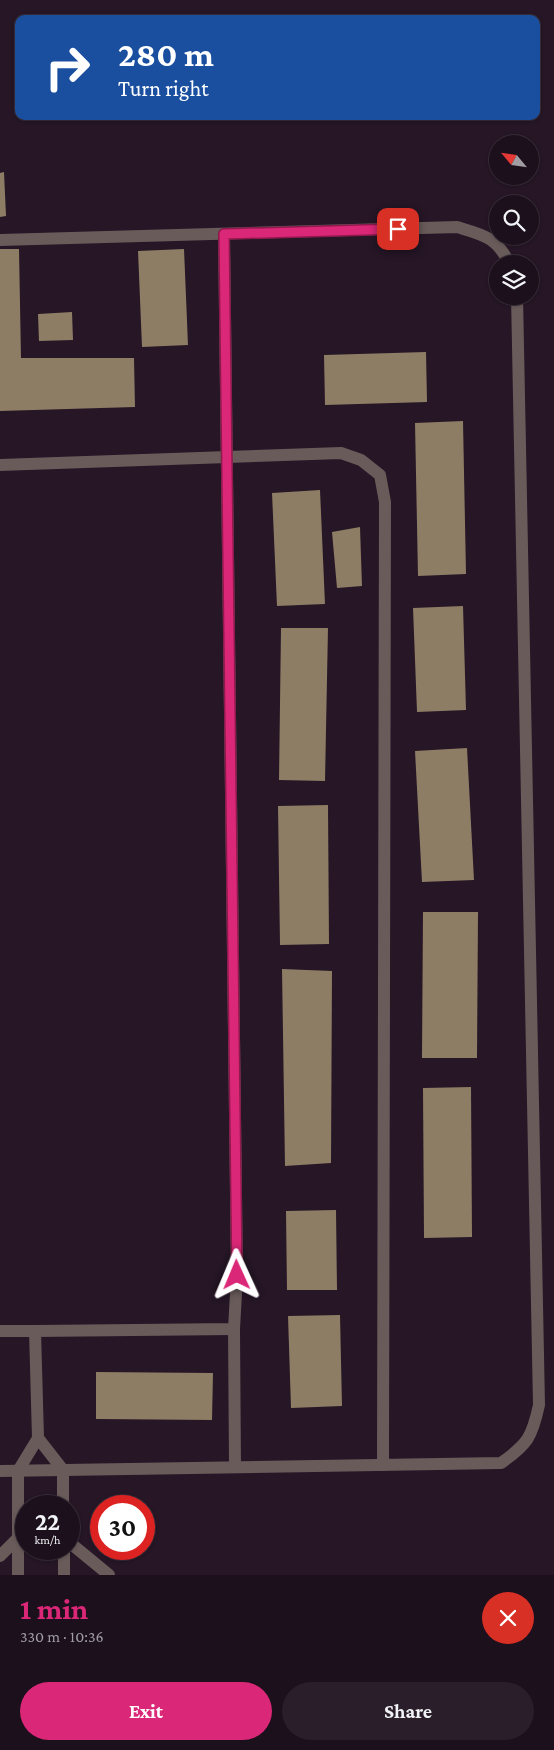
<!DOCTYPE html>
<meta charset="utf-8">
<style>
:root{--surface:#1c101c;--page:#291e29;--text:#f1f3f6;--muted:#a09da3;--line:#3a303b;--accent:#db2777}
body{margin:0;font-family:"Crimson Pro",serif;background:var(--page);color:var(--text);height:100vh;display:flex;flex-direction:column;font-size:19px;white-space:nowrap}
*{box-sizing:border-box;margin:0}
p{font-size:16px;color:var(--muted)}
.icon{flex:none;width:28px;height:28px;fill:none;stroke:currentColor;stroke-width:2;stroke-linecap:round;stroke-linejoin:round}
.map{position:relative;height:1575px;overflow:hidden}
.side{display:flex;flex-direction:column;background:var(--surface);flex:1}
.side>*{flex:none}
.top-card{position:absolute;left:15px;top:15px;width:525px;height:105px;border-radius:10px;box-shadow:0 1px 4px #0004,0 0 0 1px var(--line);background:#1a4fa0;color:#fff;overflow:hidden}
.needle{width:32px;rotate:299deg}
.controls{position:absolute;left:489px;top:135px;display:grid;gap:10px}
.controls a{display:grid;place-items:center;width:50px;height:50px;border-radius:50%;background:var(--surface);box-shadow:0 1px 4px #0004,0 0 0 1px var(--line);font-size:25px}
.speed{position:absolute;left:15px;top:1495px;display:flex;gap:10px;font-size:25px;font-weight:700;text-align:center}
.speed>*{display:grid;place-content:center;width:65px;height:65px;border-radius:50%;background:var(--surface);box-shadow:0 1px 4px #0004,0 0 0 1px var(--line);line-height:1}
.speed small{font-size:12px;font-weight:400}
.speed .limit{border:8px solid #d22;background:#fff;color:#111}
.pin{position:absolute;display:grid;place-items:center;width:42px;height:42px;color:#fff;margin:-21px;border-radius:10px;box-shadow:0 2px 8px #0006}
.me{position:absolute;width:55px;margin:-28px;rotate:359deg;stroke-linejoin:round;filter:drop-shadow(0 0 4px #0008)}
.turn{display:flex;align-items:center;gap:18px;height:105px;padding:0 20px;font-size:22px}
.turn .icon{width:65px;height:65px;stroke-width:2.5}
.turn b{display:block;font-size:35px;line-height:42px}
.round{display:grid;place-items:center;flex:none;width:52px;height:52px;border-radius:26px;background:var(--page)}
.overview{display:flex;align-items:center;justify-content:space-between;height:85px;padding:0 20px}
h1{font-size:30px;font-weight:700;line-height:38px;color:var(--accent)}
.primary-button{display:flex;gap:10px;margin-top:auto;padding:10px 20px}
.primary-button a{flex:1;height:58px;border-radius:30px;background:var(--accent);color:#fff;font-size:20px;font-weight:700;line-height:58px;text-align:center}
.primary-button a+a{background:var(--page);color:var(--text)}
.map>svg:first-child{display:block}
</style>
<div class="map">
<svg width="554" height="1575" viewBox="0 0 554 1575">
<rect width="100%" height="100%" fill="#261626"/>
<g fill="#8d7d64">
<polygon points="4,172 6,216 0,217 0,173"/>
<polygon points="0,249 19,249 21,358 134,358 135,407 0,411"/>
<polygon points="184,249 188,345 142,347 138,251"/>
<polygon points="72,312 73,340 39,341 38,314"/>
<polygon points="426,352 427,402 325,405 324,355"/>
<polygon points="463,421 466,574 418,576 415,423"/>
<polygon points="320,490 325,604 277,606 272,493"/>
<polygon points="360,527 362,586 337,588 332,532"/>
<polygon points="463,606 466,710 417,712 413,608"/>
<polygon points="281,628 328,628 325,781 279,780"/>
<polygon points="467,748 474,880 422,882 415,751"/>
<polygon points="328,805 329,944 280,945 278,806"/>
<polygon points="423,912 478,912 477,1058 422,1058"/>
<polygon points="282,969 332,971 331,1163 285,1166"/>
<polygon points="471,1087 472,1237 424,1238 423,1088"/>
<polygon points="336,1210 337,1290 287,1290 286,1211"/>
<polygon points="340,1315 342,1406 291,1408 288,1316"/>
<polygon points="96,1372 213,1373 212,1420 96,1419"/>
</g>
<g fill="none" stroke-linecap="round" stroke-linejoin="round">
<g stroke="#695b5a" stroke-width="12">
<path d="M0 240 457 227C484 235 496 237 510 264"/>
<polyline points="0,465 341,453 361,460 380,475 385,502 383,1465"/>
<polyline points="234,1329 235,1467"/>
<polyline points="0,1331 35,1331"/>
<polyline points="38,1438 63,1470 63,1506"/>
<path d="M0 1471 501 1463C528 1444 532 1437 539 1405L517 296"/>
<polyline points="69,1542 109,1575"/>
<polyline points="64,1549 64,1575"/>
<polyline points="0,1556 18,1538"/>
<polyline points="18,1575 18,1471 38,1438 35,1331 234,1329 237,1275 224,234"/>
</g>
</g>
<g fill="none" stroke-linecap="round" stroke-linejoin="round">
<defs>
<polyline id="route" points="237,1275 224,234 398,229"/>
</defs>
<use href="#route" stroke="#8e194d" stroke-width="12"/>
<use href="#route" stroke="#db2777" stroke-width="9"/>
</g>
</svg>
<div class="controls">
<a><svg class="needle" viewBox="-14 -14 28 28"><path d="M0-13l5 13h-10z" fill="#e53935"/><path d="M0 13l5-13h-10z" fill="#a09da3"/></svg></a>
<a><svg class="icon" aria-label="search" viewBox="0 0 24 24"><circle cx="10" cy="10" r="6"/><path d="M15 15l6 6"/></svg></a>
<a><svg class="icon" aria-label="layers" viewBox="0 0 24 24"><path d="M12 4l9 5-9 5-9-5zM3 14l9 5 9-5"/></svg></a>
</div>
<div class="speed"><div>22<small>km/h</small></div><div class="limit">30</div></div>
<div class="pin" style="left:398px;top:229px;background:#d93025"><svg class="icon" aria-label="arrive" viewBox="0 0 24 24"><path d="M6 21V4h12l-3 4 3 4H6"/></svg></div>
<svg class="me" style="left:237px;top:1275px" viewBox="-20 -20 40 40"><path d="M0-17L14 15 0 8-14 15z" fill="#db2777" stroke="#fff" stroke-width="4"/></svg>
<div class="top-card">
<div class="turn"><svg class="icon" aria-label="right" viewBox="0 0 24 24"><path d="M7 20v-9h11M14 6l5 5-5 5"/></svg><div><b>280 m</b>Turn right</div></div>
</div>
</div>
<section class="side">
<div class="overview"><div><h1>1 min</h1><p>330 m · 10:36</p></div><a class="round" style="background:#d93025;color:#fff"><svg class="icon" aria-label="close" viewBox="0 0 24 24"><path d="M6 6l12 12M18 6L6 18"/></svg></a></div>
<div class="primary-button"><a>Exit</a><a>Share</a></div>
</section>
